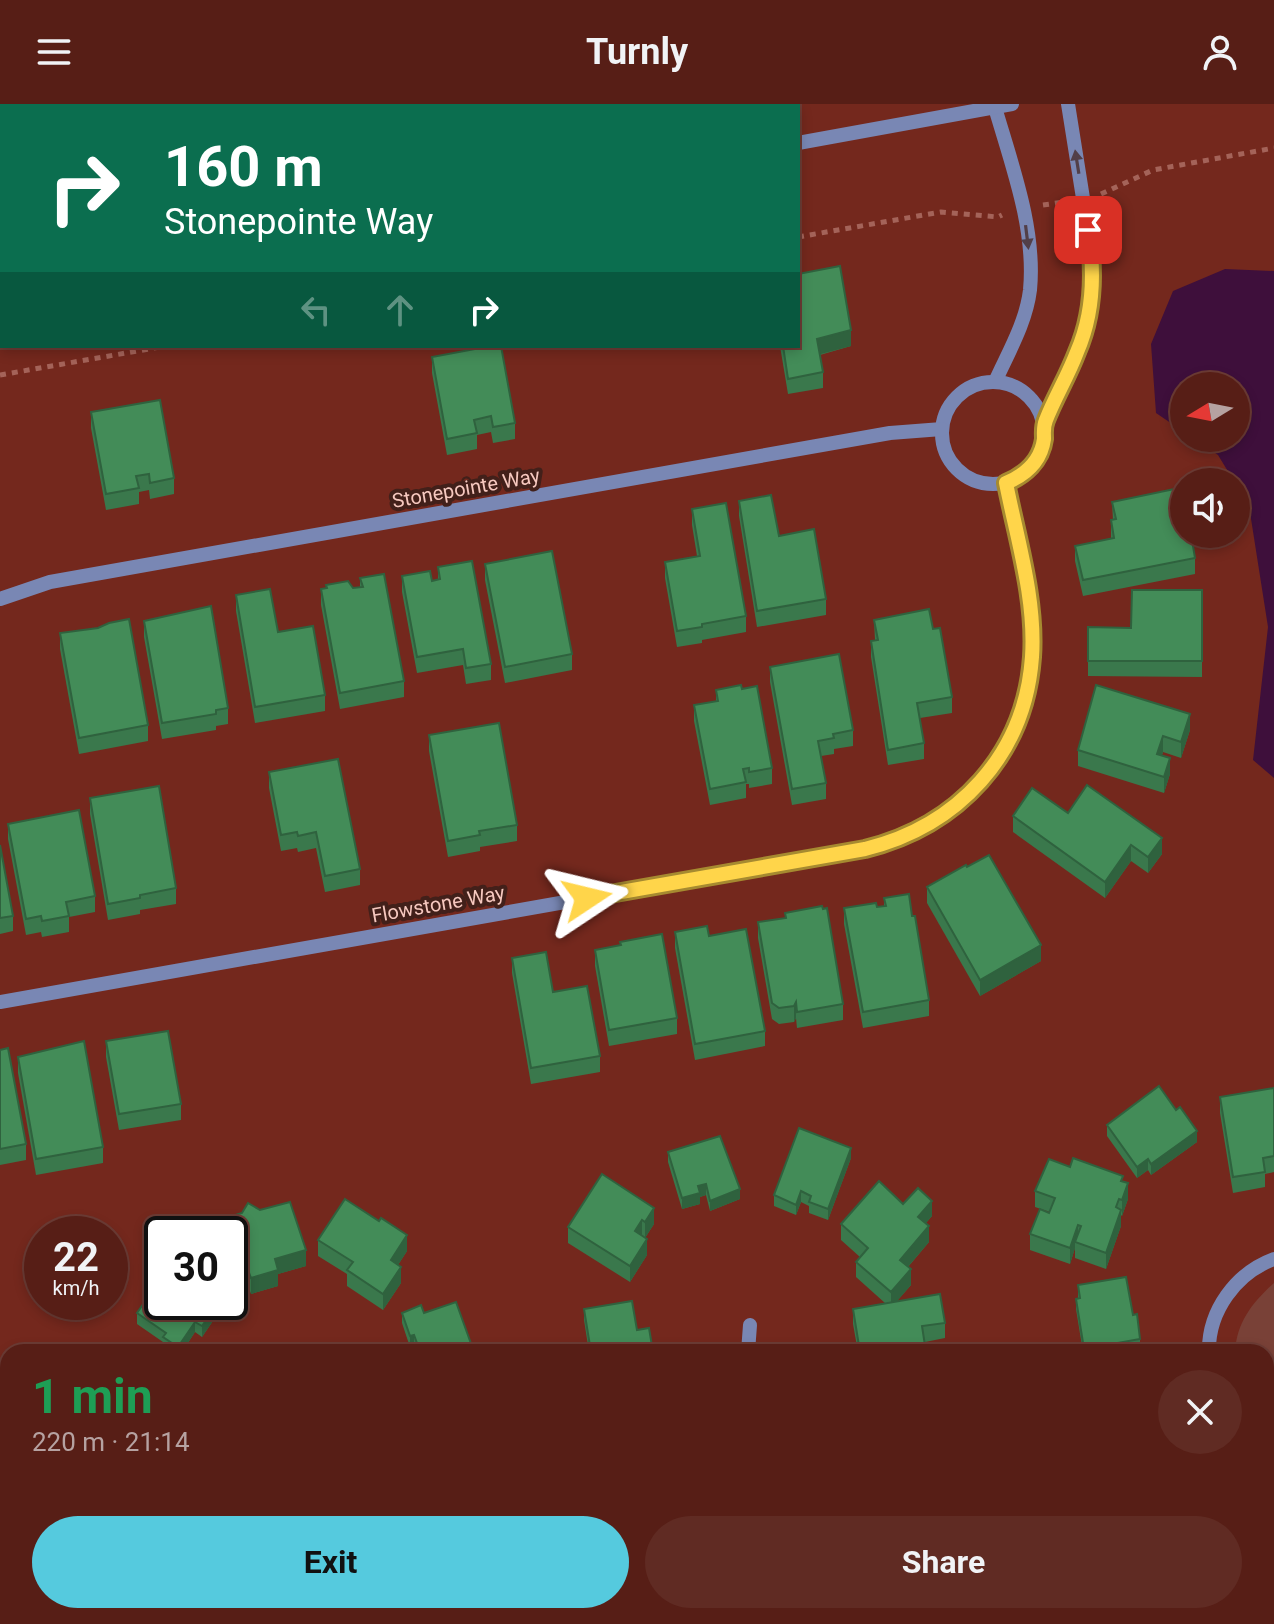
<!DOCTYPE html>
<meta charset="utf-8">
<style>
:root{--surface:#571e16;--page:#602b23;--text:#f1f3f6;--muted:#b6a2a1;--line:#6d3c35;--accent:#55cade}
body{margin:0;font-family:Roboto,sans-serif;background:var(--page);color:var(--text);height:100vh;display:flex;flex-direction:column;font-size:30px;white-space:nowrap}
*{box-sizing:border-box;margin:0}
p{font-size:26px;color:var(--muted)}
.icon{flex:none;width:44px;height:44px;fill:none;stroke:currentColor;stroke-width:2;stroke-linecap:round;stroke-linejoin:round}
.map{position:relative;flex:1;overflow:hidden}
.sheet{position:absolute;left:0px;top:1240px;width:1274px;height:280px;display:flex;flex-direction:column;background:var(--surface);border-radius:24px 24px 0 0;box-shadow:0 4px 12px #0003,0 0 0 2px var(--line)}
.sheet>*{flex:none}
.hud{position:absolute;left:0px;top:0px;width:800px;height:244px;box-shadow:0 4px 12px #0003,0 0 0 2px var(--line);background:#0b6e4f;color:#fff;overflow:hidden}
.needle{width:52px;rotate:260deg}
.buttons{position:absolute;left:1170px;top:268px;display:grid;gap:16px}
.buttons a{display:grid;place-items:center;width:80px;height:80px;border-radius:50%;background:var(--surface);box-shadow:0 4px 12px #0003,0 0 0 2px var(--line);font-size:40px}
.speed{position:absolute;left:24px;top:1112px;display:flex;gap:16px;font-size:40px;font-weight:700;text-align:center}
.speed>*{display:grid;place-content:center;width:104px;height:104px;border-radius:50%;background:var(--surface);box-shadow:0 4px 12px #0003,0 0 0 2px var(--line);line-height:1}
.speed small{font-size:20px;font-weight:400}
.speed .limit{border:4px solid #111;border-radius:12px;background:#fff;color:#111}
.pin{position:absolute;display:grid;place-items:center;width:68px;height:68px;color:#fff;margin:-34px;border-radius:16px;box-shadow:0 4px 12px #0006}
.me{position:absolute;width:88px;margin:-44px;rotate:80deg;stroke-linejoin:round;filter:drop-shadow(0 0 6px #0008)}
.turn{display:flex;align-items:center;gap:28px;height:168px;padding:0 32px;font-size:36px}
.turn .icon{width:104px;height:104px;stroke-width:2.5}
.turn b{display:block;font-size:56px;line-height:68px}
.lanes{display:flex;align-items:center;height:76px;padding:0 32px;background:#0003;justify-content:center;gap:40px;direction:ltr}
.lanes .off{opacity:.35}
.round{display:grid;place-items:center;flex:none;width:84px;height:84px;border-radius:42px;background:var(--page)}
.overview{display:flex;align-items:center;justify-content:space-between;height:136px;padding:0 32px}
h1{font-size:48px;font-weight:700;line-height:60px;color:#1e9e55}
.cta{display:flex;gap:16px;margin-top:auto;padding:16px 32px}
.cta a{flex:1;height:92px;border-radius:48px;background:var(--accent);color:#111;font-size:32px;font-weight:700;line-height:92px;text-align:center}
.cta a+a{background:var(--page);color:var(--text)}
header{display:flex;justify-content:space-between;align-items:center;height:104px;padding:0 32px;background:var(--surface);font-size:36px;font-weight:700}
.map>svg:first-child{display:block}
</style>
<header><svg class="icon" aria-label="menu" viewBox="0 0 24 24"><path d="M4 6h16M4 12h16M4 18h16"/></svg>Turnly<svg class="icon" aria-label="person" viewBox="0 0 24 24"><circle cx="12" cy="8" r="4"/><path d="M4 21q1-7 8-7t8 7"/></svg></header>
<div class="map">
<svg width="1274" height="1520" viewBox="0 0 1274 1520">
<rect width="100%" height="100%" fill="#74281d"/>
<path fill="#794137" d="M1274 1179V1511L1266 1465V1248H1235C1237 1218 1252 1199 1274 1179Z"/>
<polygon fill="#3e0f3b" points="1225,165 1274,167 1274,674 1253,656 1268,523 1249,402 1218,351 1193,334 1236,334 1236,282 1184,282 1184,328 1156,309 1151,240 1173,187"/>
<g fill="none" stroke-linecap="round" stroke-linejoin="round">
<g stroke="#a46359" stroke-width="5" stroke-dasharray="6 6" stroke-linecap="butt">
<polyline points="548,2 560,0"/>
<polyline points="1101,90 1153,66 1274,44"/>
<polyline points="1043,101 1064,98"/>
<polyline points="798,133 941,108 998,113 1002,111"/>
<polyline points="0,271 166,242"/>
</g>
<g stroke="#7987b4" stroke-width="14">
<path d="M994 0C1011 59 1036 124 1030 186 1026 219 1008 249 995 278"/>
<polyline points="798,39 1012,0"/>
<polyline points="0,183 2,182"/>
<circle cx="993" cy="329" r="51"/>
<polyline points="1044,321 1078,248 1090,211 1093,157 1068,0"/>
<polyline points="0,495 50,478 890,329 942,325"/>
<path d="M0 898 865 745C957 722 1025 651 1032 553 1036 495 1017 436 1006 379"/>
<polyline points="748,1248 750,1221"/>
<path d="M1209 1248C1208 1207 1236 1169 1274 1155"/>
<polyline points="0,1475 8,1477"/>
<polyline points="209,1512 261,1520"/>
<polyline points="823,1512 827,1520"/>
<polyline points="1250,1512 1252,1520"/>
<polyline points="316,1520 318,1512"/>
<polyline points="715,1520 733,1512"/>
</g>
</g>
<g fill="#3a784c">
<polygon points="780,242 851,242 820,251 823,268 823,284 788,290"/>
<polygon points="432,253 515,319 515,335 493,339 491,328 477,331 477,345 447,351 432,269"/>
<polygon points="91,308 174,374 174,390 150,395 149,386 139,388 139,400 106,406 91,324"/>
<polygon points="739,397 779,432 826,495 826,511 757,523 739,412"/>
<polygon points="1112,398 1184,430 1195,454 1195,470 1083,492 1075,457 1075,442 1111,435 1111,416 1113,416"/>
<polygon points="692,405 746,512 746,528 702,536 702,539 677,543 665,474 665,458 697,452 692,421"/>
<polygon points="485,460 572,550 572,566 505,579 485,476"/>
<polygon points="438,463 491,560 491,576 466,580 463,561 417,569 402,488 402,472 432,477 438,476"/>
<polygon points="360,474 404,577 404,593 340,605 321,501 321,485 353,484 360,483"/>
<polygon points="1202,486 1202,573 1088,572 1088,523 1131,524"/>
<polygon points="236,491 278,528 325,591 325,607 255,619 236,507"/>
<polygon points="874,516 933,525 952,593 952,609 920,614 924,639 924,655 888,661 871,553 871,537 875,536"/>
<polygon points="144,517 228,604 228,620 216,622 216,626 162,635 144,533"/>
<polygon points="60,529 148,621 148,637 79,650 60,545"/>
<polygon points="770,563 853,626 853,642 834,645 834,650 821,652 826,679 826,695 792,701 770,578"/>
<polygon points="716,586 772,664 772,680 749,684 749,680 746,680 746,694 710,701 694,617 694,601 716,597"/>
<polygon points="1190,626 1181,654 1163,648 1162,651 1170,670 1164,689 1078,662 1078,646"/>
<polygon points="429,631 517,721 517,737 480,743 480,747 448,753 429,647"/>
<polygon points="269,668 360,765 360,781 325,788 316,744 298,748 297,744 281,747 269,684"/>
<polygon points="90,694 176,784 176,800 140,806 140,810 108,816 90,710"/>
<polygon points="1068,709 1162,750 1148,769 1131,757 1105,794 1013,728 1013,712"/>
<polygon points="8,720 95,792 95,808 69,813 69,828 42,833 41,828 26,831 8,735"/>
<polygon points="0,741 13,812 13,827 0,830"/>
<polygon points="927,783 1041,857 980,892 927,799"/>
<polygon points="884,794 912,812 929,896 929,912 863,924 844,820 844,804 884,802"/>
<polygon points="758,818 843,900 843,916 797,924 796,914 794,918 779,920 772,915 758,834"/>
<polygon points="675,828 709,832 765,927 765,942 695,956 675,844"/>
<polygon points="620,841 677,914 677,930 609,942 595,862 595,846"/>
<polygon points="512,854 553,888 600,952 600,968 531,980 512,869"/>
<polygon points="106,937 181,1000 181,1016 119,1026 106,953"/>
<polygon points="0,946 26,1040 26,1056 0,1061"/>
<polygon points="18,953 103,1043 103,1059 36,1071 18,969"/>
<polygon points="1274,984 1274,1068 1265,1070 1265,1083 1233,1089 1220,1009 1220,993"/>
<polygon points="1107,1021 1197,1038 1151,1071 1148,1066 1137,1074 1107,1032"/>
<polygon points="668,1048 740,1095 710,1107 706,1091 700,1093 700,1100 682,1105 668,1058"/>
<polygon points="851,1054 828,1116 809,1109 809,1102 801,1098 796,1111 774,1102 774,1091"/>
<polygon points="1070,1063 1123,1078 1128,1095 1122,1112 1121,1111 1121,1122 1106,1165 1075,1154 1075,1144 1070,1160 1030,1146 1030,1130 1050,1108 1035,1103 1035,1087"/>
<polygon points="602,1070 654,1120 645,1134 647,1151 630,1178 568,1139 568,1123"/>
<polygon points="903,1100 932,1112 926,1119 929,1138 908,1163 911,1181 897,1197 945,1219 945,1234 925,1238 926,1248 858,1248 853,1220 853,1205 885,1199 856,1173 856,1158 860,1153 841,1136 841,1120"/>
<polygon points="219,1116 306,1162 278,1170 278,1182 251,1190 248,1182 235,1185 230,1169 230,1130 219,1130"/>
<polygon points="318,1136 407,1147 398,1161 401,1179 383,1206 347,1182 347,1170 318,1152"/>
<polygon points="1078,1181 1133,1211 1140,1235 1140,1246 1129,1248 1083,1248 1076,1205 1076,1195 1078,1194"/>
<polygon points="584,1205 637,1226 653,1248 589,1248 584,1216"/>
<polygon points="219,1208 202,1233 195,1228 182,1248 170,1248 163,1244 163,1238 137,1220 137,1209"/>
<polygon points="402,1209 424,1209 474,1248 409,1248 409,1246 415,1244 414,1241 410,1243 402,1219"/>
<polygon points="0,1325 8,1328 8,1390 0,1388"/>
<polygon points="1083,1512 1181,1512 1182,1520 1102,1520 1101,1514 1083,1514"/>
</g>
<g fill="#2f623e">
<polygon points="851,226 851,242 817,251 817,235"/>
<polygon points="1190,610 1190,626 1181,654 1181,638"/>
<polygon points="1163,632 1163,648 1157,666 1157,650"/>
<polygon points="1170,654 1170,670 1164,689 1164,673"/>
<polygon points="1162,734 1162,750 1148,769 1148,753"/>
<polygon points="1131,741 1131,757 1105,794 1105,778"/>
<polygon points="1041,841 1041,857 980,892 980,876"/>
<polygon points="796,898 796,914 794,918 794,902"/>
<polygon points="1197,1027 1197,1038 1151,1071 1151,1060"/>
<polygon points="851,1044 851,1054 828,1116 828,1105"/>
<polygon points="1148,1055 1148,1066 1137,1074 1137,1063"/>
<polygon points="1128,1079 1128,1095 1122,1112 1122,1096"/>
<polygon points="706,1080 706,1091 700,1093 700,1100 682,1105 682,1094 698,1082"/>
<polygon points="740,1085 740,1095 710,1107 710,1097"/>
<polygon points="801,1087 801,1098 796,1111 796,1101"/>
<polygon points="932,1097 932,1112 918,1128 918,1113"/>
<polygon points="654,1104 654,1120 645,1134 645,1118"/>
<polygon points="1121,1106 1121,1122 1106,1165 1106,1149"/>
<polygon points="642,1116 642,1132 635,1127"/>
<polygon points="1078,1121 1078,1137 1075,1138 1075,1144 1070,1160 1070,1144"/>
<polygon points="929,1122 929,1138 900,1172 900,1156"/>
<polygon points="407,1131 407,1147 391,1172 391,1156"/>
<polygon points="647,1135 647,1151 630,1178 630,1162"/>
<polygon points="306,1146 306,1162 278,1170 278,1182 251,1190 251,1174 275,1155"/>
<polygon points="401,1163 401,1179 383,1206 383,1190"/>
<polygon points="911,1165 911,1181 891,1204 891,1188"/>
<polygon points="248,1166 248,1182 235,1185 235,1169"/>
<polygon points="219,1198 219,1208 202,1233 202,1222"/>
<polygon points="195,1218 195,1228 182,1248 178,1248 178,1243"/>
<polygon points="414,1231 414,1241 410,1243 410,1232"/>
</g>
<g fill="#438c58" stroke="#2f623e" stroke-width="2">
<polygon points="840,162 851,226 817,235 823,268 788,275 783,242 798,242 798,170"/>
<polygon points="491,242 501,242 515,319 493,323 491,312 474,316 477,329 447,335 432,253"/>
<polygon points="160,296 174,374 150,379 149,370 136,372 139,384 106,390 91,308"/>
<polygon points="1184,383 1184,430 1191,430 1195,454 1083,476 1075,442 1114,434 1111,416 1116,415 1112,398"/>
<polygon points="771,391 779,432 814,425 826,495 757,507 739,397"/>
<polygon points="726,399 746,512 702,520 702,523 677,527 665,458 700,452 692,405"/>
<polygon points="552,447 572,550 505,563 485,460"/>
<polygon points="472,457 491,560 466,564 463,545 417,553 402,472 430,467 432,477 440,475 438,463"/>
<polygon points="384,470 404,577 340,589 321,485 327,484 326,481 348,477 353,484 363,483 360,474"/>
<polygon points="270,485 278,528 313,522 325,591 255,603 236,491"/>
<polygon points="1132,486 1202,486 1202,557 1088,557 1088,523 1131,524"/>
<polygon points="211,502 228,604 216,606 216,610 162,619 144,517"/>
<polygon points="929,505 933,525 940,524 952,593 917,599 924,639 888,646 871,537 878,536 874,516"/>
<polygon points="129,515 148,621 79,634 60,529 98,524 109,519"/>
<polygon points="839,550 853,626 833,630 834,634 818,637 826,679 792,685 770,563"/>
<polygon points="741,581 742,585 757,582 772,664 749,668 749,664 743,665 746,678 710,685 694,601 718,597 716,586"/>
<polygon points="1096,581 1190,610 1181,638 1163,632 1157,650 1170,654 1164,673 1078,646"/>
<polygon points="499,619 517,721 479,727 480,731 448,737 429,631"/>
<polygon points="338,655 360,765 325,772 316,728 298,732 297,728 281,731 269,668"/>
<polygon points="1087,681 1162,734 1148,753 1131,741 1105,778 1013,712 1032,684 1068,709"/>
<polygon points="159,682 176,784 140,791 140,794 108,800 90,694"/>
<polygon points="79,706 95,792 66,798 69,812 42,817 41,812 26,815 8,720"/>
<polygon points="0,741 13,812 0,814"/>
<polygon points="989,751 1041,841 980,876 927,783 966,761 967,763"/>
<polygon points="909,790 912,812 915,812 929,896 863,908 844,804 876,799 877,803 886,802 884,794"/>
<polygon points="822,802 823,805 827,804 843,900 797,908 796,898 794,902 779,904 772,899 758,818 786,814 785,809"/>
<polygon points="707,822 709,832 746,825 765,927 695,940 675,828"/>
<polygon points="662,830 677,914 609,926 595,846 621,841 620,838"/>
<polygon points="546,848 553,888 587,882 600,952 531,964 512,854"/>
<polygon points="168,927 181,1000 119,1010 106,937"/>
<polygon points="84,937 103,1043 36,1055 18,953"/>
<polygon points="8,944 26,1040 0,1045 0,946"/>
<polygon points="1159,982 1176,1006 1180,1003 1197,1027 1151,1060 1148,1055 1137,1063 1107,1021"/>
<polygon points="1274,984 1274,1052 1263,1054 1265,1068 1233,1073 1220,993"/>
<polygon points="799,1024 851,1044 828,1105 809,1098 811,1092 801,1087 796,1101 774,1091"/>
<polygon points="720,1032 740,1085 710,1097 706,1080 698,1082 700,1089 682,1094 668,1048"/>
<polygon points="1073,1054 1123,1072 1121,1077 1128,1079 1122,1096 1119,1095 1116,1103 1121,1106 1106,1149 1075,1138 1081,1122 1078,1121 1070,1144 1030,1130 1040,1105 1049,1109 1055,1094 1035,1087 1049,1055 1070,1063"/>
<polygon points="602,1070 654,1104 645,1118 642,1116 635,1127 647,1135 630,1162 568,1123"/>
<polygon points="879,1077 903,1100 918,1084 932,1097 918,1113 929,1122 900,1156 911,1165 891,1188 856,1158 868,1144 841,1120"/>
<polygon points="345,1095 379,1117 381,1114 407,1131 391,1156 401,1163 383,1190 347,1166 353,1158 318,1136"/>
<polygon points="290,1098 306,1146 275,1155 278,1166 251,1174 248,1166 235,1169 230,1153 230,1130 223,1130 219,1116 242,1109 248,1099 260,1106"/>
<polygon points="162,1173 162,1198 219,1198 202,1222 195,1218 178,1243 163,1233 166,1229 137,1209"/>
<polygon points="1126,1173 1133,1211 1137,1210 1140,1235 1084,1245 1076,1195 1080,1194 1078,1181"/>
<polygon points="940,1190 945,1219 922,1222 926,1248 860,1248 853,1205"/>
<polygon points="632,1197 637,1226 649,1224 653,1248 591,1248 584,1205"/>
<polygon points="456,1198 474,1248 410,1248 409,1246 418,1242 414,1231 410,1232 402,1209 421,1201 424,1209"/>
<polygon points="0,1325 8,1328 8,1379 0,1377"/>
<polygon points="908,1512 983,1512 984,1520 909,1520"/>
<polygon points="1102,1512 1181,1512 1182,1520 1103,1520"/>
</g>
<defs><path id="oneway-solid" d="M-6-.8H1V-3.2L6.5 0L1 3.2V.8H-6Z" transform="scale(2)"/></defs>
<g fill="#523f48">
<use href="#oneway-solid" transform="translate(1077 58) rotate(-99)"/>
<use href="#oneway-solid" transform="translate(1027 133) rotate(83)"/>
</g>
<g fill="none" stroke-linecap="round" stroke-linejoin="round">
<defs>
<path id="route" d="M587 794 865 745C958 722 1025 651 1032 553 1036 495 1017 435 1006 379 1025 371 1041 357 1044 335 1044 328 1043 323 1046 316 1055 293 1068 272 1077 248 1094 209 1095 168 1088 126"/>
</defs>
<use href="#route" stroke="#a68a30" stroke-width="20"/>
<use href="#route" stroke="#ffd54a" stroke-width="14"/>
</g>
<g text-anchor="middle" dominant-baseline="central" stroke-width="8" stroke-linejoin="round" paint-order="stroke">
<g font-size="20" fill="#f6c8bf" stroke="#42201a">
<text transform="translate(466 384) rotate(-10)">Stonepointe Way</text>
<text transform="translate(438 800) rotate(-10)">Flowstone Way</text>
</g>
</g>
</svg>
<div class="buttons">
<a><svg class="needle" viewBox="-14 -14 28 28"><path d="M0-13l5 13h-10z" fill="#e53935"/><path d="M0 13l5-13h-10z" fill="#b6a2a1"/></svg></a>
<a><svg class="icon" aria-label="sound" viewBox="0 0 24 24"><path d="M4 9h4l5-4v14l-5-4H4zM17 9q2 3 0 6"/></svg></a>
</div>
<div class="speed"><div>22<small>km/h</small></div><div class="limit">30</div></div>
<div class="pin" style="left:1088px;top:126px;background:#d93025"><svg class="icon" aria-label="arrive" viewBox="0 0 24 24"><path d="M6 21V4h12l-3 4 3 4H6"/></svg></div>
<svg class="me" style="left:587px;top:794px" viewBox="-20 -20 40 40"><path d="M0-17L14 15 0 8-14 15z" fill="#ffd54a" stroke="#fff" stroke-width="4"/></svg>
<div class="hud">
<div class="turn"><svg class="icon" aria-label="right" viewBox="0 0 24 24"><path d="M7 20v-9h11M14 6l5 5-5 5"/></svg><div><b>160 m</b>Stonepointe Way</div></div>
<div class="lanes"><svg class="icon off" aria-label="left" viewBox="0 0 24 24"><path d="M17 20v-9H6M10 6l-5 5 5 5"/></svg><svg class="icon off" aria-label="ahead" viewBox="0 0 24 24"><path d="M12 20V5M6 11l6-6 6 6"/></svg><svg class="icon" aria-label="right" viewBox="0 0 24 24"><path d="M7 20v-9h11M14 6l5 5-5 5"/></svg></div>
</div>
<section class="sheet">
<div class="overview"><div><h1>1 min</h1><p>220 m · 21:14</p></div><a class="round"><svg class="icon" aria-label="close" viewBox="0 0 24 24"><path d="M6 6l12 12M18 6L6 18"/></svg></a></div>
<div class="cta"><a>Exit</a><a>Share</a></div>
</section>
</div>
